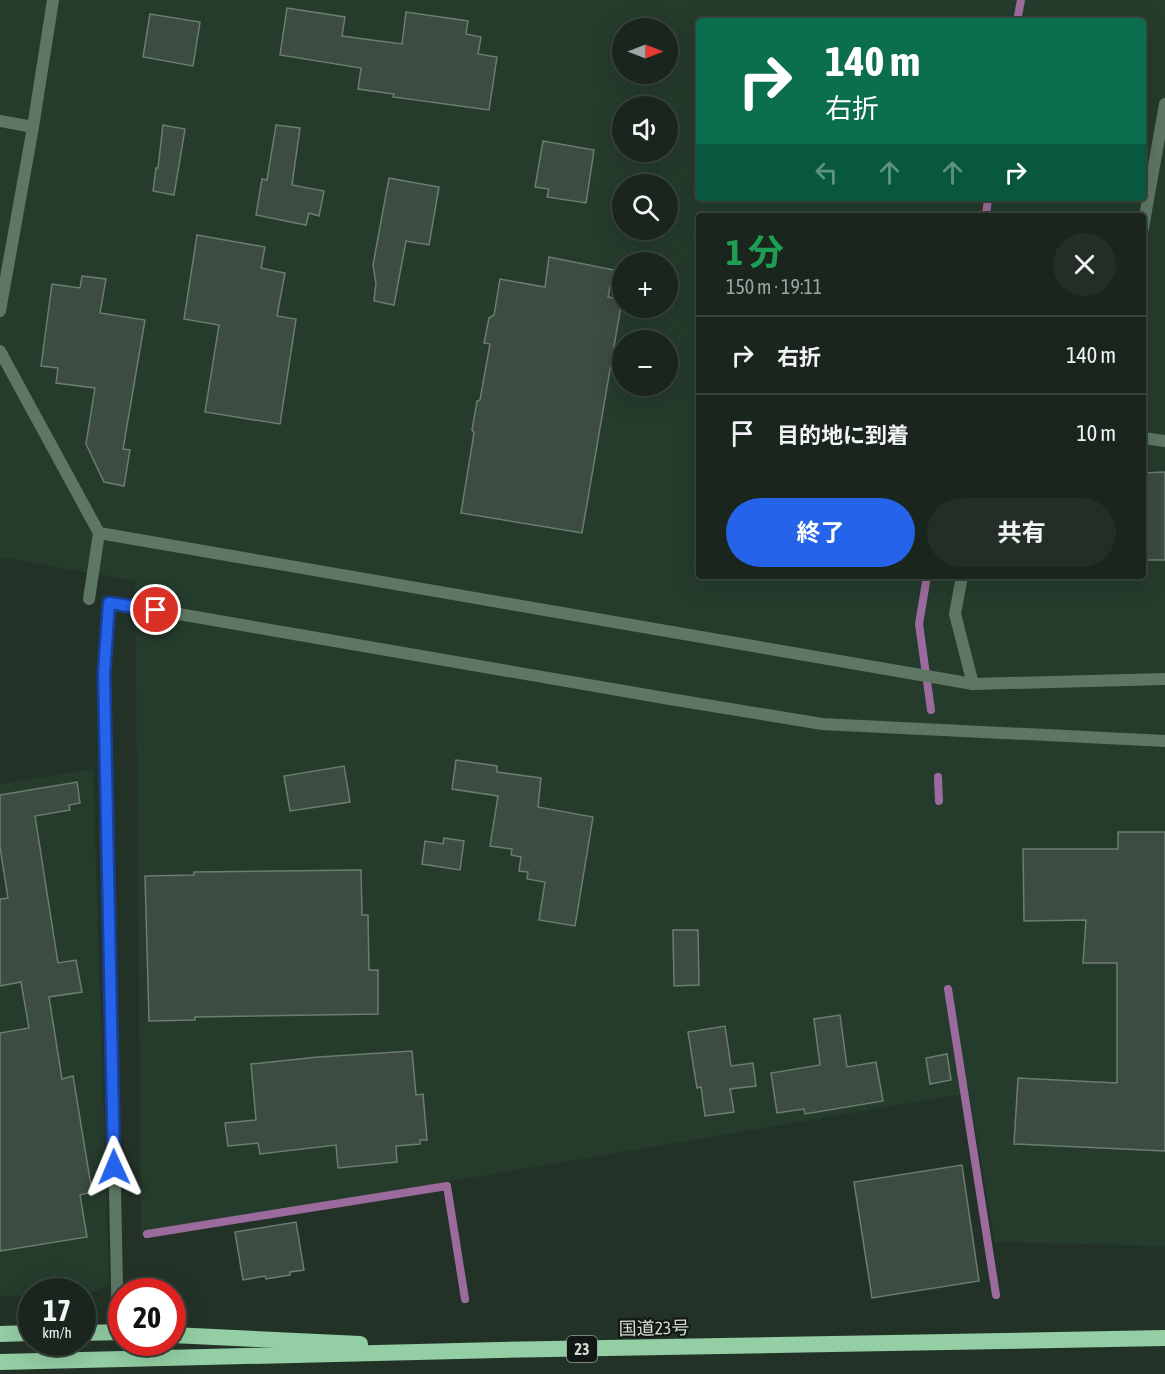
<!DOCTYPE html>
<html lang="ja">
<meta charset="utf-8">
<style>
:root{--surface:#1a261d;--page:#232e26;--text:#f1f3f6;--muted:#9fa5a4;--line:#38433b;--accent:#2563eb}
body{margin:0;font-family:"Asap Condensed","Noto Sans JP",sans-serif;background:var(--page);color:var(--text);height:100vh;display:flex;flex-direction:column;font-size:22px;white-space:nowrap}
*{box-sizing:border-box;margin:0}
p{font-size:20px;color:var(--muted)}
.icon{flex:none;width:33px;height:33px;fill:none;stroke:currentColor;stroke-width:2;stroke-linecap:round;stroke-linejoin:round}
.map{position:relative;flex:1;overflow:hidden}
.drawer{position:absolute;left:696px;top:213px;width:450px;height:366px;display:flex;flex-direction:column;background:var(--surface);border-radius:6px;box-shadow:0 6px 24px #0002,0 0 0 2px var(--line)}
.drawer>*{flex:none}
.hud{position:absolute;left:696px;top:18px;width:450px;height:183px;border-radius:6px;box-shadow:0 6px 24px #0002,0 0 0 2px var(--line);background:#0b6e4f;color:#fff;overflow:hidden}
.needle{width:39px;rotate:90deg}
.tools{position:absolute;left:612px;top:18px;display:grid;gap:12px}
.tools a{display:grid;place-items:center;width:66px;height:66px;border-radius:50%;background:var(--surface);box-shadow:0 6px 24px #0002,0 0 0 2px var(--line);font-size:30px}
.speed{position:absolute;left:18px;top:1278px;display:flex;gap:12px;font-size:30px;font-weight:700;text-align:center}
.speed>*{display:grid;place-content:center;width:78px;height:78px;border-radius:50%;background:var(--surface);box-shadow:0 6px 24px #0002,0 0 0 2px var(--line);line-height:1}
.speed small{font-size:15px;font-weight:400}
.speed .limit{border:9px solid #d22;background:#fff;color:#111}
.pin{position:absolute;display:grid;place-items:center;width:51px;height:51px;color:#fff;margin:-26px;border:3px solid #fff;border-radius:50%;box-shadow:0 2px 6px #0007}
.me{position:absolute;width:66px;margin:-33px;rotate:359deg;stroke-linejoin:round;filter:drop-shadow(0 0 4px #0008)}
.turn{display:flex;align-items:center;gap:21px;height:126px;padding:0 30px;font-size:27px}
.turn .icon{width:78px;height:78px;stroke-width:2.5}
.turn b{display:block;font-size:42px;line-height:51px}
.lanes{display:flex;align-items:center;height:57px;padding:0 30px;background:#0003;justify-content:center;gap:30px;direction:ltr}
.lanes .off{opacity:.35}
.round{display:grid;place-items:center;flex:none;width:63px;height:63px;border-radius:32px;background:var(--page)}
.summary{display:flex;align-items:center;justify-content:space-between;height:102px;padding:0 30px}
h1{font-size:36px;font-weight:700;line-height:45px;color:#1e9e55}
.primary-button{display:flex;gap:12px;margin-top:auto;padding:12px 30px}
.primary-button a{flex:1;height:69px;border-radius:36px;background:var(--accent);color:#fff;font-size:24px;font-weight:700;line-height:69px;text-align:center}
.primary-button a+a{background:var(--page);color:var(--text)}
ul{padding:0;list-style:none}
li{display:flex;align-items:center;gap:18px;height:78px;padding:0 30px;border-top:2px solid var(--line)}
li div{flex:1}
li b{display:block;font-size:22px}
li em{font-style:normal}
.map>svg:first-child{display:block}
</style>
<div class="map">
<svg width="1165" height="1374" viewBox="0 0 1165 1374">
<rect width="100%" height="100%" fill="#233227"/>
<g fill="#253b2c" fill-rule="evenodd">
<path d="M0 0H1165V1246L995 1242 969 1093 141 1234 135 581 0 557ZM699 21H1143V198H699ZM622 28H668V74H622ZM622 106H668V152H622ZM622 184H668V230H622ZM699 216H1143V576H699ZM622 262H668V308H622ZM622 340H668V386H622Z"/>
<polygon points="93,769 109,1284 88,1295 83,1295 82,1292 32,1292 31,1296 0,1296 0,784"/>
</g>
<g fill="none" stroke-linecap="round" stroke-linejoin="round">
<g stroke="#9c6b9d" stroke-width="8">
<polyline points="1017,21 1021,0"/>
<polyline points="986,216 988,198"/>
<polyline points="927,576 919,624 931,710"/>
<polyline points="938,777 939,801"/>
<polyline points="948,989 996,1295"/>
<polyline points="147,1234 447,1186 465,1299"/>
</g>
</g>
<g fill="#3c4c40" stroke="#6c7d70" stroke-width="1.5">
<polygon points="287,8 345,17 342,36 402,44 406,12 468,21 466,34 481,37 478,54 497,57 489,110 393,97 394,94 358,89 361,68 280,55"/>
<polygon points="150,14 200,22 193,66 143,57"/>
<polygon points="163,125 185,129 174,195 153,191 156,168 158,168"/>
<polygon points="276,125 300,128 292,185 324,191 319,216 309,213 306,225 256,215 262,179 267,180"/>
<polygon points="543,141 594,150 586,203 547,197 549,189 535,187"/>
<polygon points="389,178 439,187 429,245 406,241 394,305 374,301 376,283 373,265"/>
<polygon points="197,235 265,247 261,268 285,273 277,316 296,319 280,424 205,412 219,325 184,319"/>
<polygon points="549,257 614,270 608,297 622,300 582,533 461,513 474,433 472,430 477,401 480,400 490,344 484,343 489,318 494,315 500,279 545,287"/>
<polygon points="82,276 106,279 100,313 145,320 123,449 130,450 124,486 104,482 86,444 95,388 56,383 58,368 41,366 52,284 80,288"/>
<polygon points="1165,472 1165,560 1143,560 1143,473"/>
<polygon points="456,760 497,766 497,772 541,778 538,807 593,817 575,926 539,920 545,882 527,879 528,872 519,871 521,857 511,855 512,849 490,846 498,796 452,789"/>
<polygon points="344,766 350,802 290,811 284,776"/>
<polygon points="77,782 80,803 69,805 70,810 35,816 58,963 76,960 82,992 49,997 62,1079 73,1076 92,1192 80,1195 87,1237 0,1251 0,1033 29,1028 21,982 0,986 0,899 8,898 0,847 0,795"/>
<polygon points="1118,832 1165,832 1165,1151 1014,1144 1018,1078 1117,1083 1117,963 1083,963 1086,920 1024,921 1023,849 1118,849"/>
<polygon points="444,838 464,841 460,870 422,864 425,841 443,844"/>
<polygon points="361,870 362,915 368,915 369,970 378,970 378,1014 195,1017 195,1020 149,1021 145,876 194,875 194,872"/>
<polygon points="673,930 698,930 699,985 674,986"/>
<polygon points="840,1015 847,1067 876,1062 883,1101 805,1114 804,1109 777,1113 771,1073 820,1065 814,1019"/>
<polygon points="725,1026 731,1066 753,1063 756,1086 730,1089 734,1112 705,1116 701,1087 697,1088 688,1032"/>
<polygon points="412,1051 416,1095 423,1094 427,1140 420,1140 420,1144 396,1146 397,1162 338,1168 336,1145 260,1154 258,1143 228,1146 225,1123 256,1120 251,1064 318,1057"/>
<polygon points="947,1054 951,1080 930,1084 926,1058"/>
<polygon points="962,1165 979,1281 872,1298 854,1182"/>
<polygon points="296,1222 304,1270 290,1272 290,1275 266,1279 265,1276 243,1280 235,1232"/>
</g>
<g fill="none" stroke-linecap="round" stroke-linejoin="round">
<g stroke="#5d7764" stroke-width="12">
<polyline points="0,121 33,127"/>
<polyline points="1143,228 1165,104"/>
<polyline points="0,311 33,127 53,0"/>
<polyline points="0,351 99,533 973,684 1165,679"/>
<polyline points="1143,438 1165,441"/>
<polyline points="962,576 955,614 973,684"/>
<polyline points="89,599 99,533"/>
<polyline points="118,1332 104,673 109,602 670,699 822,724 1165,741"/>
</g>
<g stroke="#93cea4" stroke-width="16">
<polyline points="82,1333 122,1332"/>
<polyline points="0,1334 32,1333"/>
<polyline points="172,1335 360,1344"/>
<polyline points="0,1362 499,1350 1165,1338"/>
</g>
</g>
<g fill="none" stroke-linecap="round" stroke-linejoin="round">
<defs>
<polyline id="route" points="114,1167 104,673 109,603 156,610"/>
</defs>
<use href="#route" stroke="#184099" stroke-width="15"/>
<use href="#route" stroke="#2563eb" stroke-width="10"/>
</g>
<g text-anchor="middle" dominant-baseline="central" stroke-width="4.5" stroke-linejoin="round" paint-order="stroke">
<rect fill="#111813" stroke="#98a09a" stroke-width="1.5" x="567" y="1336" width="30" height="26" rx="4.5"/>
<g font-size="16" font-weight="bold" fill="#d2dbd4">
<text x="582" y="1349">23</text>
</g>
<g font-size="18" fill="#d2dbd4" stroke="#111813">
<text transform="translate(654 1328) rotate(-1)">国道23号</text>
</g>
</g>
</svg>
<div class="tools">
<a><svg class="needle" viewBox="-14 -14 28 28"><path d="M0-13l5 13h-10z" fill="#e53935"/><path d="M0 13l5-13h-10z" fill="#9fa5a4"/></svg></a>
<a><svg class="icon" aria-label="sound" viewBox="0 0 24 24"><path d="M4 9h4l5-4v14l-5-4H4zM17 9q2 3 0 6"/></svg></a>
<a><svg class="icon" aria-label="search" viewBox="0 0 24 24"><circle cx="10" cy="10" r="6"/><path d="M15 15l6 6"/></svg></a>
<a>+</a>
<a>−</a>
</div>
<div class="speed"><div>17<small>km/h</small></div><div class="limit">20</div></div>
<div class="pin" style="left:156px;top:610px;background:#d93025"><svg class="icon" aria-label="arrive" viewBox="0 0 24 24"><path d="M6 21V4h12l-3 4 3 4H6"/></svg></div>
<svg class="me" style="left:114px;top:1167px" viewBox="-20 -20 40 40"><path d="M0-17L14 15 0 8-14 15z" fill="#2563eb" stroke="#fff" stroke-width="4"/></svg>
<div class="hud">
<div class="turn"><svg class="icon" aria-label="right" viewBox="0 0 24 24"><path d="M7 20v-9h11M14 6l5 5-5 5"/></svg><div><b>140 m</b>右折</div></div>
<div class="lanes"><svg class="icon off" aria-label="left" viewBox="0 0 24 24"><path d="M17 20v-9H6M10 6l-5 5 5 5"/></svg><svg class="icon off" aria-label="ahead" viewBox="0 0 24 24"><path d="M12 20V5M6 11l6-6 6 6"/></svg><svg class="icon off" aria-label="ahead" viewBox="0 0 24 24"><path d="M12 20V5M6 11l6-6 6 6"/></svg><svg class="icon" aria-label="right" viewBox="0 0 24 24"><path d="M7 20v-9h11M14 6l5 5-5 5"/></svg></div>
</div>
<section class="drawer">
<div class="summary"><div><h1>1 分</h1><p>150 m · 19:11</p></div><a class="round"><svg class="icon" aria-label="close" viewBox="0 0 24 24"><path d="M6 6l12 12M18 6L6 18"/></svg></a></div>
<ul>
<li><svg class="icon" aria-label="right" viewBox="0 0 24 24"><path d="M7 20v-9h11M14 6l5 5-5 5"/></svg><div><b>右折</b></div><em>140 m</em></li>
<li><svg class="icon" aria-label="arrive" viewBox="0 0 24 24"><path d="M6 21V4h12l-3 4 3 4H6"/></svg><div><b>目的地に到着</b></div><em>10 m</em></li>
</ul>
<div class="primary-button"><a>終了</a><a>共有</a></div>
</section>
</div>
